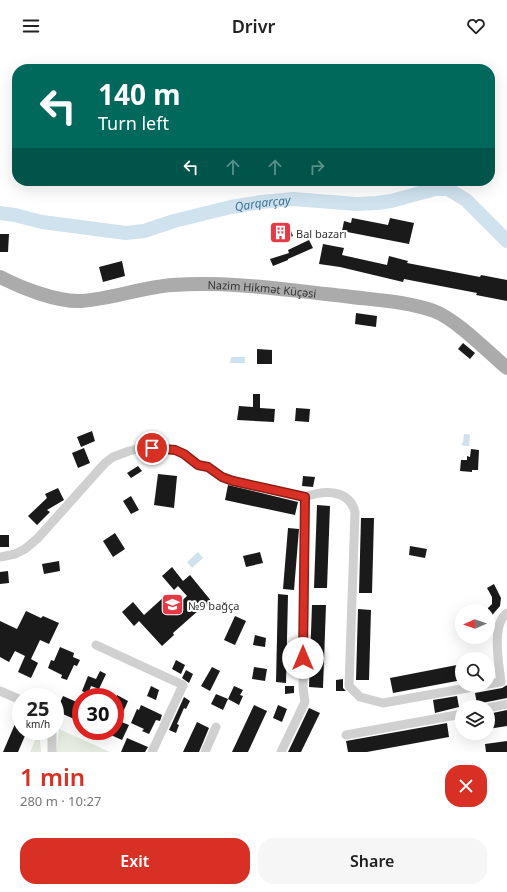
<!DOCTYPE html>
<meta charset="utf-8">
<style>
:root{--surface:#fff;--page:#f6f6f6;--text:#222;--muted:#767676;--accent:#d93025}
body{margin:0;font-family:"Noto Sans",sans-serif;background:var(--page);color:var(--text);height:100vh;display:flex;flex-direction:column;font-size:15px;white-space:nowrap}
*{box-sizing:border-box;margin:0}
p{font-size:13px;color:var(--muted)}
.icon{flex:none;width:22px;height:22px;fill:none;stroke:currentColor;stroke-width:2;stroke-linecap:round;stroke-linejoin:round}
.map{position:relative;height:700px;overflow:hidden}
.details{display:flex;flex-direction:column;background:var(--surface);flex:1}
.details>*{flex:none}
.banner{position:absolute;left:12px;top:12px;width:483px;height:122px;border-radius:16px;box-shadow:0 4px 16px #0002;background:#00695c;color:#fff;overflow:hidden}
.needle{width:26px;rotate:268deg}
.tools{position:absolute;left:455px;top:552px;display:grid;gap:8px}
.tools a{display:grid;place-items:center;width:40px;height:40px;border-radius:50%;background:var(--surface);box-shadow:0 4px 16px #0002;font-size:20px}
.speed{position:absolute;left:12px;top:636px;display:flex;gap:8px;font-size:20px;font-weight:700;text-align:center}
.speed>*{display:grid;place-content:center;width:52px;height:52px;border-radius:50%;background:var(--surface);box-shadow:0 4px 16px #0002;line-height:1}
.speed small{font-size:10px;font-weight:400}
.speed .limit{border:6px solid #d22;background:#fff;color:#111}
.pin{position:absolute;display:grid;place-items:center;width:34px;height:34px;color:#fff;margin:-17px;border:2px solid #fff;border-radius:50%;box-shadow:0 1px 4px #0007}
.me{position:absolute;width:44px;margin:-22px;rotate:0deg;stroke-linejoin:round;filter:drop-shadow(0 0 3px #0008)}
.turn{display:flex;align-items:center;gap:14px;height:84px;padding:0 20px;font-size:18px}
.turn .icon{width:52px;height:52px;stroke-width:2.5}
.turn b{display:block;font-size:28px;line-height:34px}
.lanes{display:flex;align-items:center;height:38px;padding:0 20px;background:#0003;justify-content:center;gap:20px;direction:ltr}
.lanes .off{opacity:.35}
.round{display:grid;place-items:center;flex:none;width:42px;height:42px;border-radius:16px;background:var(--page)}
.head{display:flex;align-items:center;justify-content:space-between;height:68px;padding:0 20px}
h1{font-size:24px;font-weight:600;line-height:30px;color:var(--accent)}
.cta{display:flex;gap:8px;margin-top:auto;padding:8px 20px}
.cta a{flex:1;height:46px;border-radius:16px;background:var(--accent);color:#fff;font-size:16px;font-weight:600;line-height:46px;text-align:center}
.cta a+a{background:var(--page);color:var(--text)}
header{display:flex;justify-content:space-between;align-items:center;height:52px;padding:0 20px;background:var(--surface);font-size:18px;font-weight:600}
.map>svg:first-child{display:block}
</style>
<header><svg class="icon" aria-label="menu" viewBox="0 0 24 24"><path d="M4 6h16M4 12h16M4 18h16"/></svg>Drivr<svg class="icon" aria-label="heart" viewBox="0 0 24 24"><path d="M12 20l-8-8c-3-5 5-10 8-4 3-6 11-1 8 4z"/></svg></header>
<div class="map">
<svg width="507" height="700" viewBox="0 0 507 700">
<rect width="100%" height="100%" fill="#fff"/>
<g fill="#e6ecdf">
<polygon points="59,677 110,700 56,700"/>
<polygon points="36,686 40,687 41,700 30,700"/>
</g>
<g fill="#cfe2ee">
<polygon points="231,305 245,305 245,311 230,311"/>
<polygon points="464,382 468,382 470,383 469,394 464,394 461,392 463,390"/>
<polygon points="198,500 203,506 192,516 187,510"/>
</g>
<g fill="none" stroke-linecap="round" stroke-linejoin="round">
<path stroke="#cfe2ee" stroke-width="14" id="s1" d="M0 161 15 163 42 170 126 181 144 179 174 169 231 155 261 150 293 147 357 152 377 151 391 149 435 137H448L466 148 507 189"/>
</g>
<g fill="#1a1a1a">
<polygon points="352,166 388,173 390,166 414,171 409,192 342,179 344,169 351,171"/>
<polygon points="289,174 293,184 276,190 272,178 278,176 279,177"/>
<polygon points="0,182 9,182 8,200 0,200"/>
<polygon points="309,188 313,196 288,207 288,208 273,214 270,207 289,201 288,198"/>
<polygon points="323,192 344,196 342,203 387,213 389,204 408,209 407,211 480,225 481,223 507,228 507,249 476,243 477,241 404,227 403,230 340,215 319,212"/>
<polygon points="122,209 125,224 103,230 99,215"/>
<polygon points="356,261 377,264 376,275 355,272"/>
<polygon points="463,291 475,301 470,307 458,297"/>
<polygon points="257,297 272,298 272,312 257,312"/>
<polygon points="253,342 260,342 260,356 275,357 274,370 237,368 239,354 253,355"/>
<polygon points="296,356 310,357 309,370 295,369"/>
<polygon points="92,379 95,389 81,395 77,385"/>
<polygon points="84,396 90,411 78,416 72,401"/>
<polygon points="471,397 479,398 478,418 472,418 472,420 460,419 461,408 467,408 467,404 470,405"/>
<polygon points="138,414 142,419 131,426 127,421"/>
<polygon points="158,422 177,424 174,456 154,453"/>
<polygon points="303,424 315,425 313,435 302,434"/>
<polygon points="228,433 298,450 295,463 225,448"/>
<polygon points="58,436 64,448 47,458 50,460 37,473 28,464 47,446 45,442"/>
<polygon points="131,444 139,458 131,462 123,449"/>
<polygon points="317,453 330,454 327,536 314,536"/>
<polygon points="361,466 374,466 372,541 359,541"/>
<polygon points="288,476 299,477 294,538 283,537"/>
<polygon points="115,481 125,497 113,505 103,489"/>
<rect x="0" y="483" width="9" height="12"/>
<polygon points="410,494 427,497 425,506 409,503"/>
<polygon points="260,500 263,511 246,515 243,504"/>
<polygon points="59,509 60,519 44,522 42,512"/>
<polygon points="172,515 183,529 190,523 212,550 200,560 199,558 173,581 174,583 162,594 139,569 134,574 122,560 133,550 144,563 166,543 176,554 187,544 178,534 174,538 162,524"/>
<polygon points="8,519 9,531 0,532 0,520"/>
<polygon points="494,532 501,546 500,554 488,568 488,556 492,552 492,545 487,536"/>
<polygon points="278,542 288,543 286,631 276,630"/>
<polygon points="312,553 326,553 323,636 309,635"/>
<polygon points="358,557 371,558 369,628 356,628"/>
<polygon points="26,559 41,566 43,564 59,571 49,592 40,588 31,607 38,611 31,626 18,620 25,604 15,599 9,610 0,605 0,569 17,577"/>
<polygon points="235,564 246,569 235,593 224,588"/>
<polygon points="255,583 266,586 265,595 253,593"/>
<polygon points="60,595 74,601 73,605 80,608 77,614 74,613 67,628 61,626 62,623 48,616 51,608 54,609"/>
<polygon points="176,608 185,613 181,622 172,617"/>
<polygon points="462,612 462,628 393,641 390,626"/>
<polygon points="212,615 220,619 210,639 201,634"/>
<polygon points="254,615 267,617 265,629 252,627"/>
<polygon points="186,618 193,622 189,631 182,626"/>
<polygon points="100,619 106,622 99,637 91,634 88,642 82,639 88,624 96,627"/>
<polygon points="343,627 343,636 346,639 336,639 336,628"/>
<polygon points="507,633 507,646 477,652 475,641 502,636"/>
<polygon points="151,634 159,638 156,648 147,644"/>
<polygon points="234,634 243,638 240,643 243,644 239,653 228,647"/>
<polygon points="285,634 294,634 294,641 285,642"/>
<polygon points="216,642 228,647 223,658 211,652"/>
<polygon points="117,643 128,649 119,669 129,673 122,688 102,679 115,679 115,647"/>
<polygon points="63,644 81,652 81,670 56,659"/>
<polygon points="457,644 459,655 435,661 433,648"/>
<polygon points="184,645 190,649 186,657 184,656 177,672 179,673 176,681 169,678"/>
<polygon points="141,653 162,663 160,669 156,668 149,682 142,679 144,677 131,671 137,657 139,658"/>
<polygon points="254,653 267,659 248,700 232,700"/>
<polygon points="278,653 287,657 282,670 273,666"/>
<polygon points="309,656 320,661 301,700 288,700"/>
<polygon points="21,658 21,679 27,679 18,700 3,700"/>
<polygon points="507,658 507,674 488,677 488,662"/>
<polygon points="197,670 209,676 199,700 183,700"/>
<polygon points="447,671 449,685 367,700 348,700 346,689"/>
<polygon points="127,686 148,695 145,700 121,700"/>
<polygon points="507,689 507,700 486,700 485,692"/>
</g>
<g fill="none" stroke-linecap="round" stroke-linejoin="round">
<g stroke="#d0d0d0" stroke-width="9">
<polyline points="0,505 15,502 25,497 38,486 105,411 113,405 129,399 141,396 152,396 175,398 184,402 198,413 208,415 222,425 233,429 305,445"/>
<polyline points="96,593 183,633 152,700"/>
<path d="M488 632 501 630C499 613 491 572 507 561"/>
<polyline points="0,639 21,648"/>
<polyline points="488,656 507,652"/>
<polyline points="346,683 462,662"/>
<polyline points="52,700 52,679"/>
<polyline points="205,700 216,675"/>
<path d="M281 700 305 650 303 636 305 445C324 438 349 437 355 460L349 634 360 645 383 651 484 633"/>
</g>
<path stroke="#ababab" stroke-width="14" id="s2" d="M0 225C21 236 57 250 81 249 112 247 142 235 173 233 230 229 287 238 344 244 374 248 405 249 434 259 456 267 488 300 507 316"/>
</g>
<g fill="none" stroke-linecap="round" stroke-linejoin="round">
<defs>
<polyline id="route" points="152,396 175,398 184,402 198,413 208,415 222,425 233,429 305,445 303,606"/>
</defs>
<use href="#route" stroke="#8d1f18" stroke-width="10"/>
<use href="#route" stroke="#d93025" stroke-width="7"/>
</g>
<defs>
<symbol id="building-square" viewBox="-11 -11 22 22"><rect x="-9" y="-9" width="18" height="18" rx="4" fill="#e63946" stroke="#fff"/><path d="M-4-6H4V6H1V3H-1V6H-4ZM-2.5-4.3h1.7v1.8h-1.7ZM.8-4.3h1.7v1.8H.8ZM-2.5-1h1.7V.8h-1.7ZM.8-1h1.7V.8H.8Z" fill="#fff"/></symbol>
<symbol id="school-square" viewBox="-11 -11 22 22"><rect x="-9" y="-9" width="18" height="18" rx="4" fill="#e63946" stroke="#fff"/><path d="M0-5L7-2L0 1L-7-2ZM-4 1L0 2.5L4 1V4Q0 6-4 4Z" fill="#fff"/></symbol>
</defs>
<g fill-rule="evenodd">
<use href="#building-square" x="268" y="168" width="25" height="25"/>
<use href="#school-square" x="160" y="540" width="25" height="25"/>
</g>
<g text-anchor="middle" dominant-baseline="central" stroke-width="4" stroke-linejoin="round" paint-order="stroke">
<g font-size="11" fill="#333" stroke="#fff" text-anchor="start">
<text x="296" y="181">Bal bazarı</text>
<text x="188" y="553">№9 bağça</text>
</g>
<g font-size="11" fill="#333" stroke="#fff">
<text stroke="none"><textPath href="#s2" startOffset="268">Nazim Hikmət Küçəsi</textPath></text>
</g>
<g font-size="12" font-style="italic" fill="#3f7597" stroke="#fff">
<text stroke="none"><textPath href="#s1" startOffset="268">Qarqarçay</textPath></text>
</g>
</g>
</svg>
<div class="tools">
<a><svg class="needle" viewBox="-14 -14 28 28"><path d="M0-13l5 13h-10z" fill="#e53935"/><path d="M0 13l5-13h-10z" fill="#767676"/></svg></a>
<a><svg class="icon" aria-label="search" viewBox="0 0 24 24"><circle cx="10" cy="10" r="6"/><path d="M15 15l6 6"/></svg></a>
<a><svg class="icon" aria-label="layers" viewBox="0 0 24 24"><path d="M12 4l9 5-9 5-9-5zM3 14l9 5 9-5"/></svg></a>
</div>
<div class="speed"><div>25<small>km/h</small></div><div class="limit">30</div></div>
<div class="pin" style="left:152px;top:396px;background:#d93025"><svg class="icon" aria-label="arrive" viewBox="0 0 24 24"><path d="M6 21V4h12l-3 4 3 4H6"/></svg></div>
<svg class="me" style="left:303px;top:606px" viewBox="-20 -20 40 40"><circle r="19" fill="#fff"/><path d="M0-13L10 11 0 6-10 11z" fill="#d93025"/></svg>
<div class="banner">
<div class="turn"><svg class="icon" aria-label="left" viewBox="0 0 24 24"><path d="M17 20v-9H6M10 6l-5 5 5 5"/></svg><div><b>140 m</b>Turn left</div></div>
<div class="lanes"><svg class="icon" aria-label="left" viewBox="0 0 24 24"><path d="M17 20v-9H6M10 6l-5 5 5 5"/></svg><svg class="icon off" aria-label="ahead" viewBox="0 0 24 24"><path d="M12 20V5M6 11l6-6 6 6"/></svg><svg class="icon off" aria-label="ahead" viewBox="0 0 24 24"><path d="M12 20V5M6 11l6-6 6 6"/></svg><svg class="icon off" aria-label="right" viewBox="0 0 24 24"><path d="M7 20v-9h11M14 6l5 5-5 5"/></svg></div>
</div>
</div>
<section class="details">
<div class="head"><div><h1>1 min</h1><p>280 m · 10:27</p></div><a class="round" style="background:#d93025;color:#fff"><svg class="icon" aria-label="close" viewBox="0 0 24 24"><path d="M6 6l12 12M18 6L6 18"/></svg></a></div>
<div class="cta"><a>Exit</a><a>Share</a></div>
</section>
